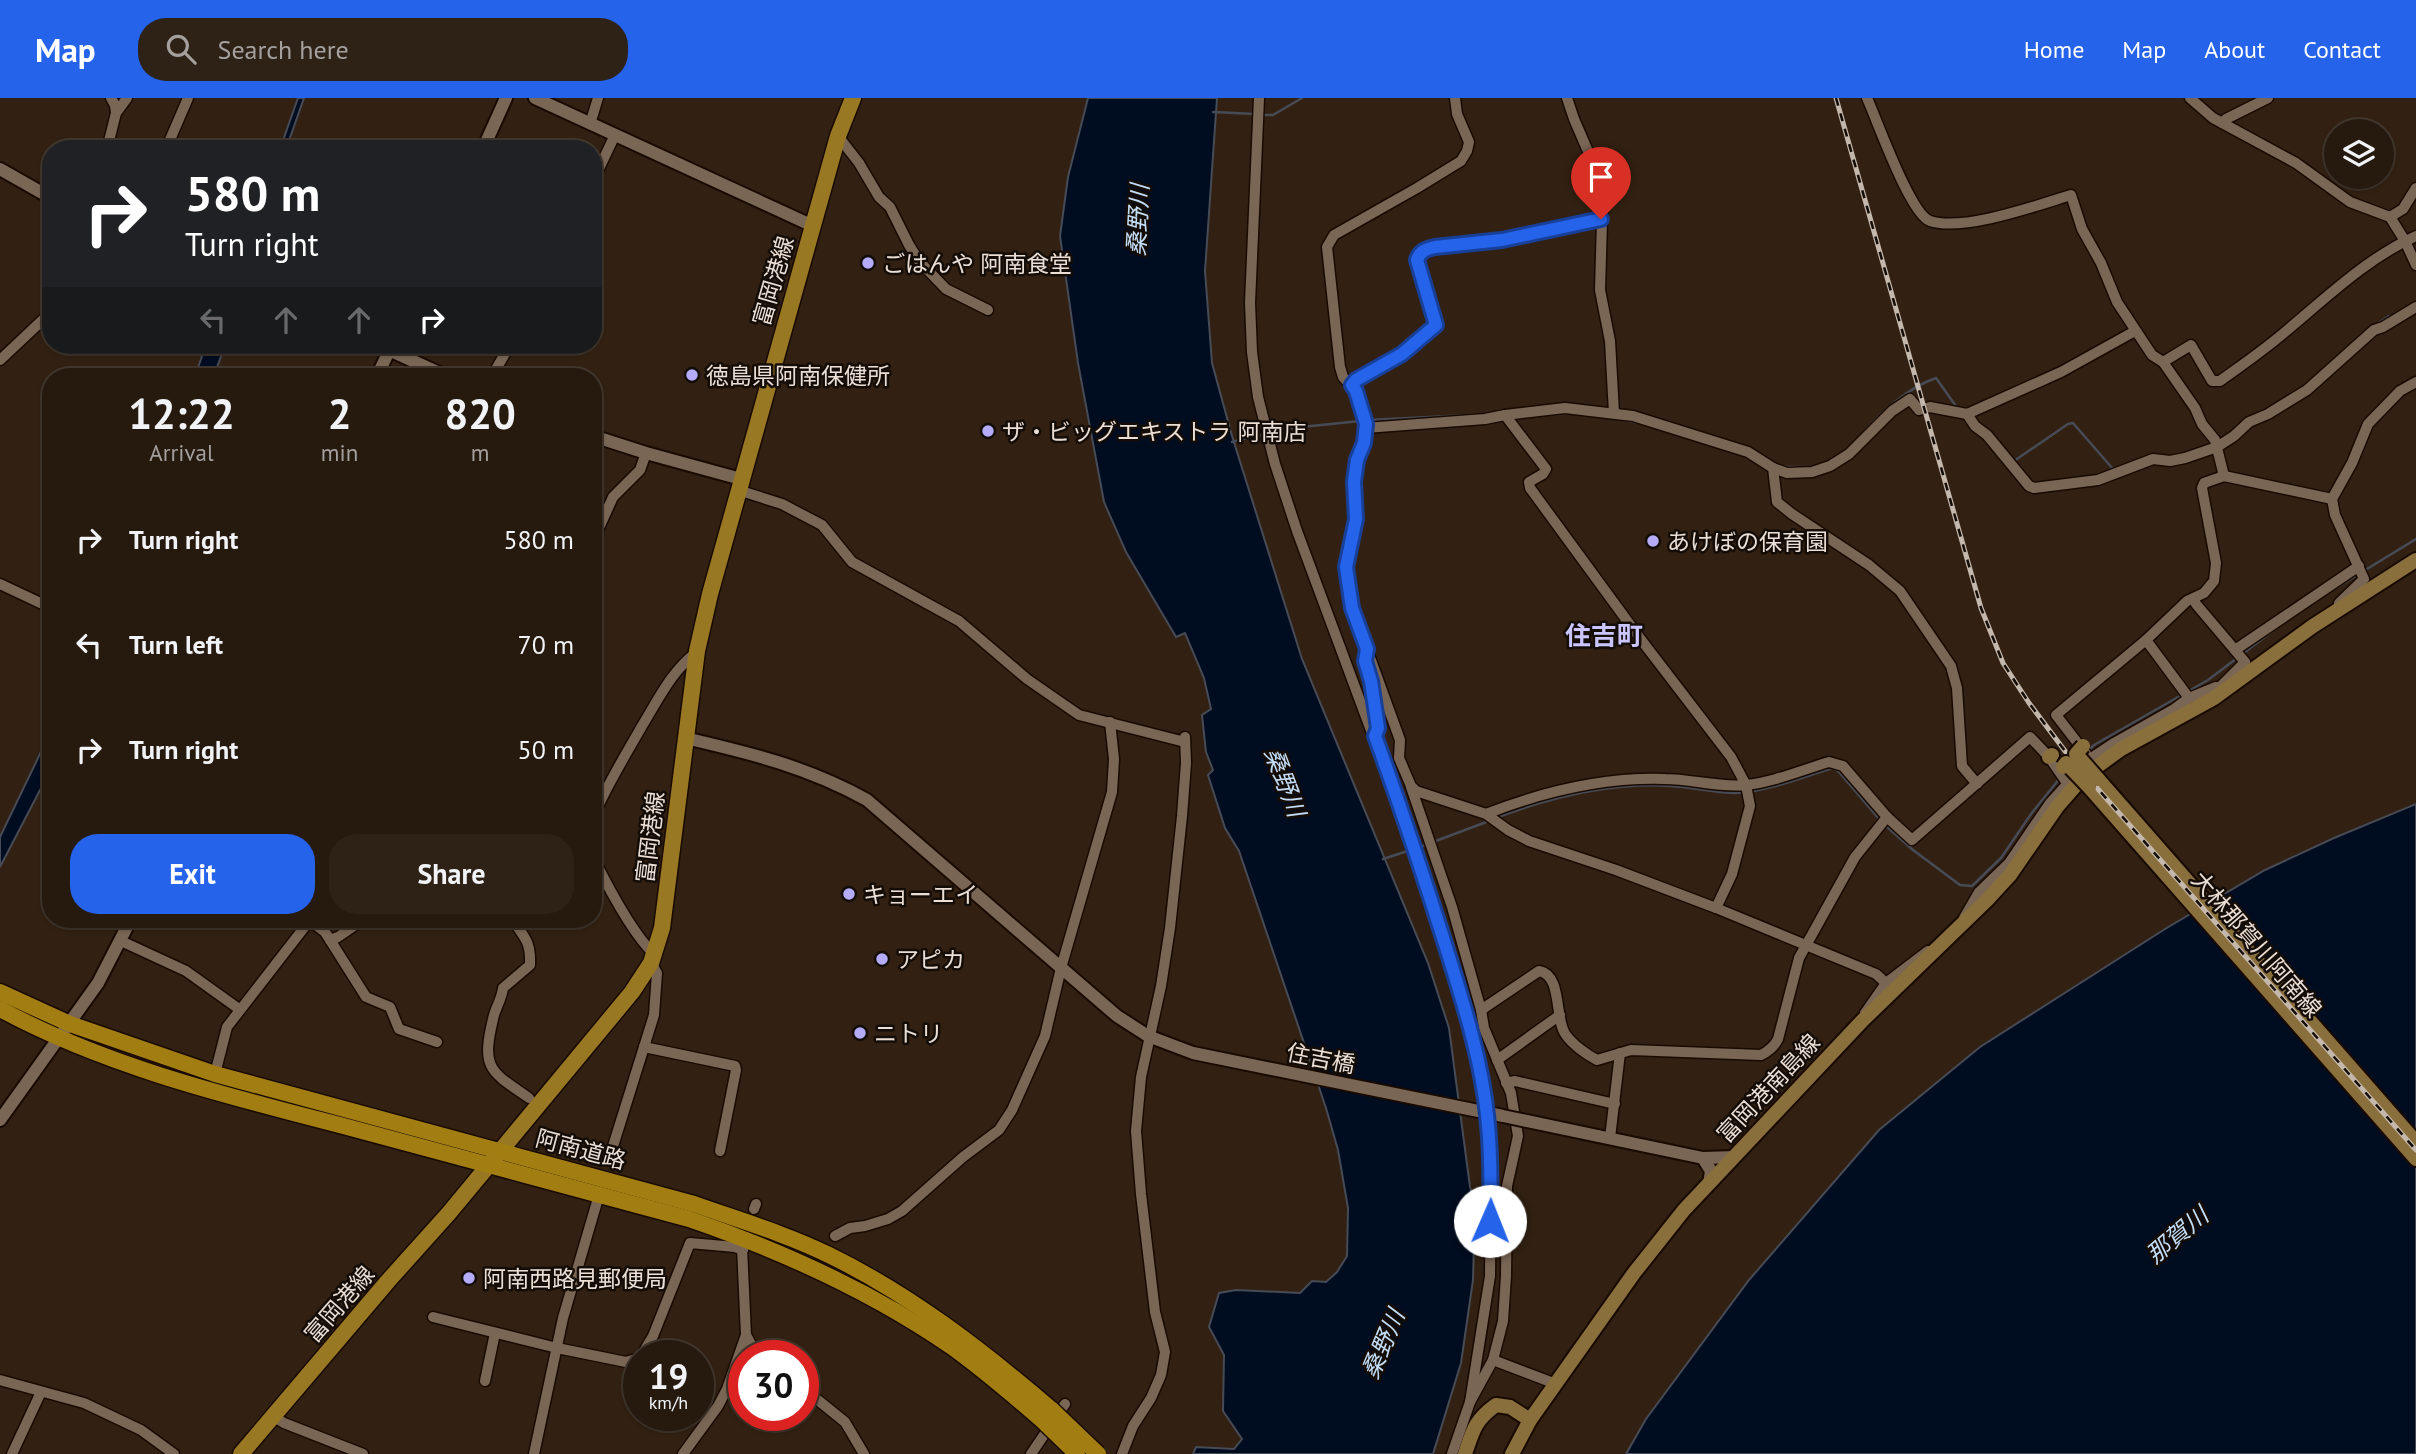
<!DOCTYPE html>
<meta charset="utf-8">
<style>
:root{--surface:#26190e;--page:#2e2217;--text:#f1f3f6;--muted:#a4a09e;--line:#42382e;--accent:#2563eb}
body{margin:0;font-family:"PT Sans","Noto Sans JP",sans-serif;background:var(--page);color:var(--text);height:100vh;display:flex;flex-direction:column;font-size:26px;white-space:nowrap}
*{box-sizing:border-box;margin:0}
p{font-size:23px;color:var(--muted)}
.icon{flex:none;width:38px;height:38px;fill:none;stroke:currentColor;stroke-width:2;stroke-linecap:round;stroke-linejoin:round}
.map{position:relative;flex:1;overflow:hidden}
.panel{position:absolute;left:42px;top:270px;width:560px;height:560px;display:flex;flex-direction:column;background:var(--surface);border-radius:28px;box-shadow:0 2px 5px #0004,0 0 0 2px var(--line)}
.panel>*{flex:none}
.top-card{position:absolute;left:42px;top:42px;width:560px;height:214px;border-radius:28px;box-shadow:0 2px 5px #0004,0 0 0 2px var(--line);background:#202124;color:#fff;overflow:hidden}
.controls{position:absolute;left:2324px;top:21px;display:grid;gap:14px}
.controls a{display:grid;place-items:center;width:70px;height:70px;border-radius:50%;background:var(--surface);box-shadow:0 2px 5px #0004,0 0 0 2px var(--line);font-size:35px}
.speed{position:absolute;left:623px;top:1242px;display:flex;gap:14px;font-size:35px;font-weight:700;text-align:center}
.speed>*{display:grid;place-content:center;width:91px;height:91px;border-radius:50%;background:var(--surface);box-shadow:0 2px 5px #0004,0 0 0 2px var(--line);line-height:1}
.speed small{font-size:18px;font-weight:400}
.speed .limit{border:10px solid #d22;background:#fff;color:#111}
.pin{position:absolute;display:grid;place-items:center;width:60px;height:60px;color:#fff;margin:-72px -30px;border-radius:50% 50% 50% 0;rotate:-45deg;box-shadow:0 0 7px #0007}
.pin .icon{rotate:45deg}
.me{position:absolute;width:77px;margin:-38px;rotate:1deg;stroke-linejoin:round;filter:drop-shadow(0 0 5px #0008)}
.turn{display:flex;align-items:center;gap:24px;height:147px;padding:0 28px;font-size:32px}
.turn .icon{width:91px;height:91px;stroke-width:2.5}
.turn b{display:block;font-size:49px;line-height:60px}
.lanes{display:flex;align-items:center;height:66px;padding:0 28px;background:#0003;justify-content:center;gap:35px;direction:ltr}
.lanes .off{opacity:.35}
.eta{display:flex;justify-content:space-evenly;align-items:center;height:119px;text-align:center}
.eta b{font-size:42px;font-weight:700;line-height:49px}
.action{display:flex;gap:14px;margin-top:auto;padding:14px 28px}
.action a{flex:1;height:80px;border-radius:28px;background:var(--accent);color:#fff;font-size:28px;font-weight:700;line-height:80px;text-align:center}
.action a+a{background:var(--page);color:var(--text)}
ul{padding:0;list-style:none}
li{display:flex;align-items:center;gap:21px;height:105px;padding:0 28px}
li div{flex:1}
li b{display:block;font-size:26px}
li em{font-style:normal}
header{display:flex;align-items:center;gap:42px;box-sizing:border-box;height:98px;padding:0 35px;background:var(--accent);color:#fff}
header strong{font-size:33px}
nav{display:flex;gap:38px;margin-inline-start:auto;font-size:24px}
.search{width:490px;height:63px;background:var(--page);display:flex;align-items:center;gap:18px;box-sizing:border-box;padding:0 24px;border-radius:28px;color:var(--muted);font-size:26px}
.map>svg:first-child{display:block}
</style>
<header>
<strong>Map</strong>
<div class="search"><svg class="icon" aria-label="search" viewBox="0 0 24 24"><circle cx="10" cy="10" r="6"/><path d="M15 15l6 6"/></svg>Search here</div>
<nav><a>Home</a><a>Map</a><a>About</a><a>Contact</a></nav>
</header>
<div class="map">
<svg width="2416" height="1356" viewBox="0 0 2416 1356">
<rect width="100%" height="100%" fill="#322112"/>
<g fill="#000c20" stroke="#464b56" stroke-width="2">
<polygon points="298,0 304,0 286,51 280,51"/>
<polygon points="1088,0 1217,0 1205,173 1212,265 1232,338 1302,561 1428,865 1449,930 1470,1089 1475,1106 1473,1182 1461,1265 1433,1356 1193,1356 1196,1349 1234,1351 1242,1341 1223,1313 1224,1257 1209,1229 1219,1195 1236,1192 1300,1195 1312,1183 1326,1184 1337,1174 1347,1158 1348,1110 1338,1052 1326,1010 1239,753 1225,730 1208,677 1213,672 1206,654 1202,617 1211,611 1204,580 1185,535 1176,539 1126,454 1104,404 1078,265 1060,138 1068,79"/>
<polygon points="206,247 225,247 214,278 195,278"/>
<polygon points="51,633 51,671 0,769 0,739"/>
<polygon points="2416,706 2416,1356 1626,1356 1646,1321 1749,1182 1879,1032 1980,949 2165,831 2265,772 2334,740"/>
</g>
<g fill="none" stroke-linecap="round" stroke-linejoin="round">
<g stroke="#464b56" stroke-width="2.5">
<polyline points="1213,14 1255,16"/>
<polyline points="1262,17 1273,17 1302,0"/>
<polyline points="2374,228 2389,218"/>
<polyline points="1547,317 1572,315"/>
<polyline points="2248,319 2261,314"/>
<polyline points="1512,321 1537,318"/>
<polyline points="1623,322 1644,326"/>
<polyline points="1269,334 1282,331 1370,322 1489,316"/>
<path d="M1863 335C1883 313 1907 290 1936 280L1958 311"/>
<polyline points="1232,344 1263,336"/>
<polyline points="2014,363 2068,326 2073,325 2113,371 2115,371"/>
<polyline points="1784,369 1812,369"/>
<polyline points="2326,496 2416,441"/>
<polyline points="2088,653 2094,647 2208,582 2278,529"/>
<path d="M1498 719C1552 699 1612 684 1671 688 1692 689 1713 695 1735 695 1763 695 1805 678 1833 670L1839 674 1880 722"/>
<polyline points="1885,727 1913,752 1960,787 1972,788 2001,760 2031,716 2060,680"/>
<polyline points="1433,744 1489,723"/>
<polyline points="1383,761 1426,747"/>
</g>
<defs>
<g id="minor">
<polyline points="111,0 115,7 116,15"/>
<polyline points="1259,0 1250,205 1252,254 1258,299 1275,366 1297,433 1412,743 1457,885 1475,954 1487,1014 1491,1068 1490,1178 1470,1304"/>
<polyline points="1455,0 1457,16 1469,44 1467,53 1461,63 1417,90 1334,137 1327,149 1340,269 1343,279 1356,293 1366,326 1364,345 1357,362 1354,384 1356,421 1346,469 1352,510 1400,642 1399,660 1411,688 1416,693 1486,716 1508,732 1529,743 1616,772 1716,810 1876,876 1886,885"/>
<polyline points="1567,0 1574,21 1603,88 1600,192 1610,243 1614,315"/>
<path d="M1867 0C1877 22 1910 116 1930 123 1963 134 2038 107 2071 97L2082 131 2101 165 2117 204 2152 257 2163 264 2195 310 2202 326 2215 342 2224 378"/>
<polyline points="2190,0 2213,20 2296,65 2350,104 2390,119 2405,143 2416,167"/>
<polyline points="2222,25 2226,21 2268,0"/>
<polyline points="590,26 598,0"/>
<polyline points="838,38 859,65 879,99 890,109 909,147 919,163 946,191 988,212"/>
<polyline points="107,51 116,15 127,0"/>
<polyline points="166,51 188,0"/>
<polyline points="593,83 615,37"/>
<polyline points="2390,119 2403,111 2416,90"/>
<polyline points="0,262 51,214"/>
<path d="M2163 264 2191 247 2212 283H2220C2242 267 2264 252 2285 234 2326 200 2367 160 2416 138"/>
<polyline points="492,278 510,247"/>
<polyline points="1352,287 1356,282 1402,256 1436,227 1417,162 1419,156 1425,152 1502,142 1601,121"/>
<polyline points="1967,316 1975,328 1987,337 2029,388 2034,390 2098,382 2153,361 2170,363 2185,360 2217,349 2234,338 2249,324 2268,316 2307,292 2374,232 2383,229 2416,209"/>
<polyline points="1505,317 1546,371 1543,376 1529,384 1530,390 1639,539 1731,659 1746,687 1750,708 1732,776 1716,810"/>
<polyline points="1365,330 1485,321 1505,317 1565,310 1633,318 1748,354 1773,370 1787,375 1812,374 1830,368 1849,356 1892,313 1910,301 1919,312 1930,309 1967,316 2061,274 2135,233"/>
<polyline points="1773,370 1777,404 1792,416 1869,467 1900,493 1951,568 1957,590 1962,668 1977,686"/>
<polyline points="738,392 782,406 822,427 852,464 959,523 1027,581 1079,617 1185,644"/>
<polyline points="593,443 613,399 640,372 646,355"/>
<polyline points="0,486 51,510"/>
<polyline points="2194,501 2196,506 2245,564 2220,589"/>
<polyline points="2339,511 2339,505 2364,481 2335,417 2332,401 2352,365 2368,326 2400,293 2416,284"/>
<polyline points="2146,542 2189,600"/>
<polyline points="2235,552 2359,468"/>
<polyline points="1368,572 1378,630 1376,636"/>
<polyline points="2090,661 2056,617 2146,542 2187,503 2204,495 2214,483 2216,465 2202,390 2204,385 2224,378 2332,401"/>
<polyline points="1411,689 1452,809 1481,912 1484,930 1511,995 1518,1038 1507,1088 1506,1178 1503,1223 1493,1262 1470,1304 1452,1356"/>
<path d="M593 719C607 687 625 658 642 628 658 602 672 572 697 554"/>
<polyline points="1887,719 1912,742 2030,639 2049,659 2067,685"/>
<path d="M593 759C606 785 634 838 655 857"/>
<polyline points="1964,820 1979,794 2009,765 2050,705 2090,661 2114,645 2174,611 2189,600 2216,589 2225,592"/>
<polyline points="308,821 325,834 330,842 338,839 364,821"/>
<path d="M512 821C524 839 531 843 530 867L503 890C502 901 495 910 493 921 481 971 490 973 529 1000"/>
<polyline points="330,842 366,899 390,909 399,931 437,944"/>
<polyline points="121,843 186,873 239,911"/>
<path d="M1481 912 1539 873C1563 877 1554 922 1566 937 1572 946 1587 957 1597 962L1631 952 1761 957C1769 953 1774 949 1778 941L1799 860 1855 759 1887 719 1843 668 1829 664C1802 672 1774 684 1746 687 1719 690 1692 681 1665 681 1604 679 1542 694 1486 716"/>
<polyline points="1865,915 1886,885 1928,853"/>
<polyline points="644,949 735,968 736,972 720,1053"/>
<polyline points="1497,962 1560,917"/>
<polyline points="215,976 227,929 310,822"/>
<polyline points="1506,985 1515,983 1615,1006"/>
<polyline points="1610,1040 1620,955"/>
<polyline points="609,1061 654,917 657,875 651,865"/>
<polyline points="754,1111 756,1106"/>
<polyline points="835,1138 850,1130 865,1128 888,1121 902,1113 963,1059 999,1032 1012,1012 1045,938 1061,870 1112,694 1114,661 1110,624"/>
<polyline points="742,1149 746,1237 752,1248 765,1258"/>
<polyline points="433,1219 557,1250 626,1264 639,1260"/>
<polyline points="641,1258 653,1238 690,1145 735,1149 743,1152"/>
<polyline points="1493,1262 1556,1286"/>
<polyline points="0,1282 84,1305 141,1332 174,1356"/>
<polyline points="485,1283 495,1235"/>
<polyline points="803,1290 845,1324 864,1356"/>
<polyline points="273,1318 284,1325 363,1356"/>
<polyline points="12,1356 41,1294"/>
<polyline points="534,1356 563,1220 599,1097"/>
<polyline points="683,1356 718,1308 727,1291 746,1237"/>
<polyline points="1031,1356 1065,1306"/>
<polyline points="1122,1356 1133,1328 1151,1300 1161,1277 1165,1254 1155,1214 1141,1096 1136,1033 1141,979 1161,888 1170,830 1182,718 1186,665 1185,639"/>
</g>
<g id="tertiary">
<polyline points="535,0 813,128"/>
<polyline points="483,51 506,0"/>
<polyline points="0,71 51,100"/>
<polyline points="378,247 446,278"/>
<polyline points="377,278 392,247"/>
<polyline points="593,338 646,355 741,381"/>
<path d="M685 640C750 655 808 669 867 702L1117 918 1148 938 1193 955 1503 1018"/>
<polyline points="0,1022 98,885 131,821"/>
<polyline points="1598,1038 1703,1060"/>
<polyline points="1709,1086 1711,1073 1703,1060 1735,1059"/>
</g>
<g id="secondary">
<polyline points="2049,659 2052,657"/>
<polyline points="2098,681 2416,1044"/>
<polyline points="2089,689 2416,1061"/>
<path d="M1465 1356C1473 1332 1475 1322 1496 1307L1510 1309 1530 1322"/>
<polyline points="1512,1356 1530,1322 1634,1175 1684,1112 1863,922 1987,802 2010,777 2057,709 2084,678 2121,651 2214,600 2313,528 2416,462"/>
</g>
<polyline id="primary" points="241,1356 388,1183 449,1115 632,894 651,865 662,830 697,553 710,496 838,38 853,0"/>
<g id="trunk">
<path d="M0 894 70 926 215 976 694 1106C739 1122 786 1136 829 1157 911 1197 983 1253 1052 1312"/>
<path d="M0 911C109 970 232 999 351 1030 464 1060 576 1091 689 1121 782 1153 871 1193 952 1249 984 1272 1013 1297 1043 1323"/>
</g>
</defs>
<use href="#minor" stroke="#190a01" stroke-width="13"/>
<use href="#tertiary" stroke="#190a01" stroke-width="16"/>
<use href="#secondary" stroke="#190a01" stroke-width="18"/>
<use href="#primary" stroke="#190a01" stroke-width="19"/>
<use href="#trunk" stroke="#190a01" stroke-width="19"/>
<use href="#minor" stroke="#7a6655" stroke-width="10"/>
<use href="#tertiary" stroke="#7a6655" stroke-width="12"/>
<use href="#secondary" stroke="#896f3c" stroke-width="14"/>
<use href="#primary" stroke="#987823" stroke-width="16"/>
<use href="#trunk" stroke="#a27e12" stroke-width="16"/>
<defs>
<polyline id="rail" points="1836,0 1981,510 2003,565 2029,605 2068,657 2416,1052"/>
</defs>
<use href="#rail" stroke="#c4b7ac" stroke-width="5"/>
<use href="#rail" stroke="#140d07" stroke-width="2.5" stroke-dasharray="8" stroke-linecap="butt"/>
<defs>
<polyline id="tertiary-bridge" points="1503,1018 1598,1038"/>
<g id="secondary-bridge">
<polyline points="2083,648 2076,656 2098,681"/>
<polyline points="2063,669 2066,665 2089,689"/>
</g>
<g id="trunk-bridge">
<polyline points="1052,1312 1098,1356"/>
<polyline points="1043,1323 1077,1356"/>
</g>
</defs>
<use href="#tertiary-bridge" stroke="#190a01" stroke-width="16" stroke-linecap="butt"/>
<use href="#secondary-bridge" stroke="#190a01" stroke-width="18" stroke-linecap="butt"/>
<use href="#trunk-bridge" stroke="#190a01" stroke-width="19" stroke-linecap="butt"/>
<use href="#tertiary-bridge" stroke="#7a6655" stroke-width="12"/>
<use href="#secondary-bridge" stroke="#896f3c" stroke-width="14"/>
<use href="#trunk-bridge" stroke="#a27e12" stroke-width="16"/>
</g>
<g fill="none" stroke-linecap="round" stroke-linejoin="round">
<defs>
<path id="route" d="M1490 1123C1491 1088 1491 1052 1487 1017 1481 959 1462 901 1445 846 1423 776 1400 707 1375 638L1378 630 1371 583 1365 563 1367 551 1352 510 1346 469 1356 421 1354 384 1357 362 1364 345 1366 326 1356 293 1352 287 1356 282 1402 256 1436 227 1417 162C1420 153 1426 151 1435 149L1502 142 1601 121"/>
</defs>
<use href="#route" stroke="#184099" stroke-width="18"/>
<use href="#route" stroke="#2563eb" stroke-width="12"/>
</g>
<g fill="#b5acf9" stroke="#140d07" stroke-width="2.5">
<circle cx="868" cy="165" r="7"/>
<circle cx="692" cy="277" r="7"/>
<circle cx="988" cy="333" r="7"/>
<circle cx="1653" cy="443" r="7"/>
<circle cx="849" cy="796" r="7"/>
<circle cx="882" cy="861" r="7"/>
<circle cx="860" cy="935" r="7"/>
<circle cx="469" cy="1180" r="7"/>
</g>
<g text-anchor="middle" dominant-baseline="central" stroke-width="5" stroke-linejoin="round" paint-order="stroke">
<g font-size="23" fill="#eaded5" stroke="#140d07" text-anchor="start">
<text x="882" y="165">ごはんや 阿南食堂</text>
<text x="706" y="277">徳島県阿南保健所</text>
<text x="1002" y="333">ザ・ビッグエキストラ 阿南店</text>
<text x="1667" y="443">あけぼの保育園</text>
<text x="863" y="796">キョーエイ</text>
<text x="896" y="861">アピカ</text>
<text x="874" y="935">ニトリ</text>
<text x="483" y="1180">阿南西路見郵便局</text>
</g>
<g font-size="23" fill="#eaded5" stroke="#140d07">
<text transform="translate(773 183) rotate(-74)">富岡港線</text>
<text transform="translate(650 739) rotate(-83)">富岡港線</text>
<text transform="translate(2257 846) rotate(49)">大林那賀川阿南線</text>
<text transform="translate(1321 960) rotate(11)">住吉橋</text>
<text transform="translate(1768 990) rotate(-47)">富岡港南島線</text>
<text transform="translate(581 1051) rotate(15)">阿南道路</text>
<text transform="translate(339 1206) rotate(-49)">富岡港線</text>
</g>
<g font-size="24" font-style="italic" fill="#c3ddf7" stroke="#140d07">
<text transform="translate(1138 122) rotate(-87)">桑野川</text>
<text transform="translate(1285 684) rotate(69)">桑野川</text>
<text transform="translate(2177 1137) rotate(-40)">那賀川</text>
<text transform="translate(1383 1246) rotate(-67)">桑野川</text>
</g>
<g font-size="26" font-weight="bold" fill="#cac5ff" stroke="#140d07">
<text x="1604" y="537">住吉町</text>
</g>
</g>
</svg>
<div class="controls">
<a><svg class="icon" aria-label="layers" viewBox="0 0 24 24"><path d="M12 4l9 5-9 5-9-5zM3 14l9 5 9-5"/></svg></a>
</div>
<div class="speed"><div>19<small>km/h</small></div><div class="limit">30</div></div>
<div class="pin" style="left:1601px;top:121px;background:#d93025"><svg class="icon" aria-label="arrive" viewBox="0 0 24 24"><path d="M6 21V4h12l-3 4 3 4H6"/></svg></div>
<svg class="me" style="left:1490px;top:1123px" viewBox="-20 -20 40 40"><circle r="19" fill="#fff"/><path d="M0-13L10 11 0 6-10 11z" fill="#2563eb"/></svg>
<div class="top-card">
<div class="turn"><svg class="icon" aria-label="right" viewBox="0 0 24 24"><path d="M7 20v-9h11M14 6l5 5-5 5"/></svg><div><b>580 m</b>Turn right</div></div>
<div class="lanes"><svg class="icon off" aria-label="left" viewBox="0 0 24 24"><path d="M17 20v-9H6M10 6l-5 5 5 5"/></svg><svg class="icon off" aria-label="ahead" viewBox="0 0 24 24"><path d="M12 20V5M6 11l6-6 6 6"/></svg><svg class="icon off" aria-label="ahead" viewBox="0 0 24 24"><path d="M12 20V5M6 11l6-6 6 6"/></svg><svg class="icon" aria-label="right" viewBox="0 0 24 24"><path d="M7 20v-9h11M14 6l5 5-5 5"/></svg></div>
</div>
<section class="panel">
<div class="eta">
<div><b>12:22</b><p>Arrival</p></div>
<div><b>2</b><p>min</p></div>
<div><b>820</b><p>m</p></div>
</div>
<ul>
<li><svg class="icon" aria-label="right" viewBox="0 0 24 24"><path d="M7 20v-9h11M14 6l5 5-5 5"/></svg><div><b>Turn right</b></div><em>580 m</em></li>
<li><svg class="icon" aria-label="left" viewBox="0 0 24 24"><path d="M17 20v-9H6M10 6l-5 5 5 5"/></svg><div><b>Turn left</b></div><em>70 m</em></li>
<li><svg class="icon" aria-label="right" viewBox="0 0 24 24"><path d="M7 20v-9h11M14 6l5 5-5 5"/></svg><div><b>Turn right</b></div><em>50 m</em></li>
</ul>
<div class="action"><a>Exit</a><a>Share</a></div>
</section>
</div>
